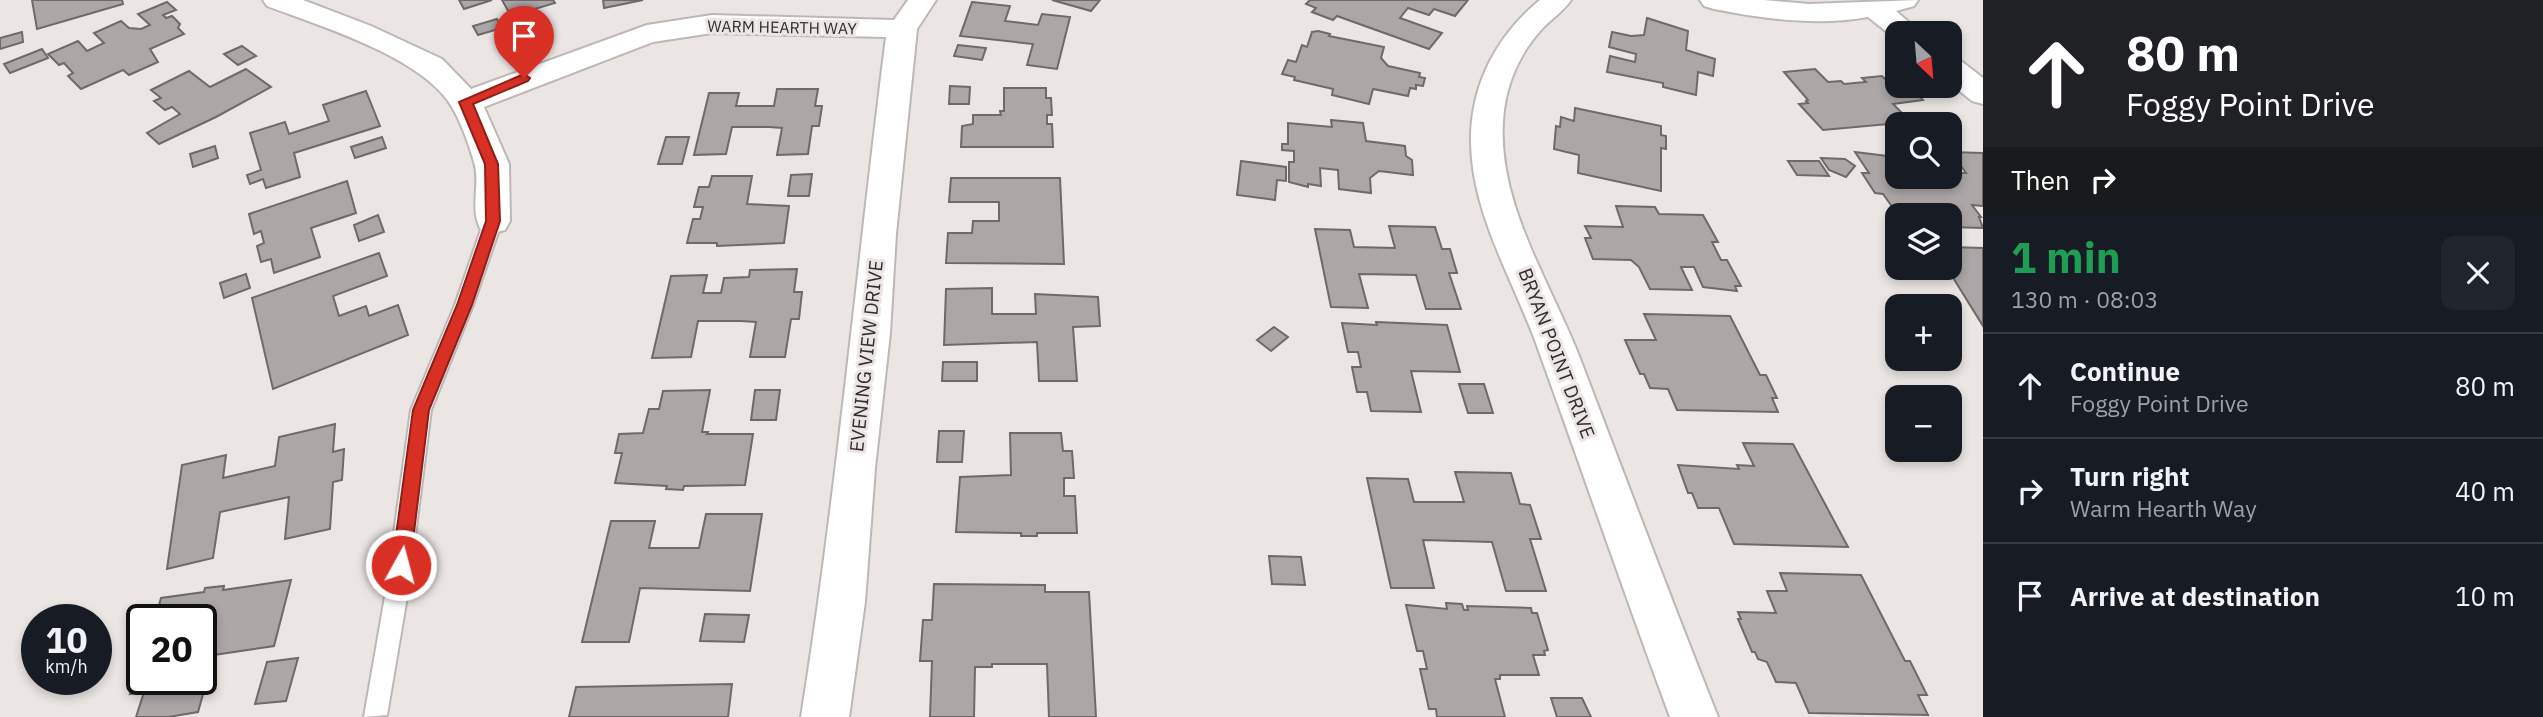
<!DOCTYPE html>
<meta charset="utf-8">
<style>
:root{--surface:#171b24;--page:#20242c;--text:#f1f3f6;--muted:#9ea1a6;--line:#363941}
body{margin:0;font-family:"IBM Plex Sans",sans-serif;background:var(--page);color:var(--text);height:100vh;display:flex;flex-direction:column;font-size:26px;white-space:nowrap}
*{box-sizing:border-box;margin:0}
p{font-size:23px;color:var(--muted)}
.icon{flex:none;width:38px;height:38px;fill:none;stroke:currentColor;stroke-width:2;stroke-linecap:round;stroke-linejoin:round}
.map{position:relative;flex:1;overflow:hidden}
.sheet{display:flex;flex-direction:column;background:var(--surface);width:560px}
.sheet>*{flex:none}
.hud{background:#202124;color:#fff;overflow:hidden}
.needle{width:46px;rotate:154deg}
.tools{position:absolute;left:1885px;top:21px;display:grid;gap:14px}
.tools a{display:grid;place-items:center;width:77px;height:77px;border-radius:14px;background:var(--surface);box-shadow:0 4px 10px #0003;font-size:35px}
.speed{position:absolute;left:21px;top:604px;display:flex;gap:14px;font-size:35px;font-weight:700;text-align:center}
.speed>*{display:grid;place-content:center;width:91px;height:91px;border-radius:50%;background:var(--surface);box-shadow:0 4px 10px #0003;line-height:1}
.speed small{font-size:18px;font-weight:400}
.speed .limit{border:4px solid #111;border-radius:10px;background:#fff;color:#111}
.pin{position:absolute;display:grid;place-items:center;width:60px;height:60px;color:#fff;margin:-72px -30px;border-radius:50% 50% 50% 0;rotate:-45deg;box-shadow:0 0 7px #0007}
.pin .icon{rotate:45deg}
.me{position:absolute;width:77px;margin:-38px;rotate:7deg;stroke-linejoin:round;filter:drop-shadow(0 0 5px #0008)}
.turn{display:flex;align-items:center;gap:24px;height:147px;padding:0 28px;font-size:32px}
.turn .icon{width:91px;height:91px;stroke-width:2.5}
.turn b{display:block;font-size:49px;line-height:60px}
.then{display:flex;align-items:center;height:66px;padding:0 28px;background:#0003;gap:14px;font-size:26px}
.round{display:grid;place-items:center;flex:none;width:74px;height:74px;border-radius:14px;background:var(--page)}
.headline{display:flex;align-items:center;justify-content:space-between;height:119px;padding:0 28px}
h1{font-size:42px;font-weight:700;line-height:52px;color:#1e9e55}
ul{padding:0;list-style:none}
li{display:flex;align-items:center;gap:21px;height:105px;padding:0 28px;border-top:2px solid var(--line)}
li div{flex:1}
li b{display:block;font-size:26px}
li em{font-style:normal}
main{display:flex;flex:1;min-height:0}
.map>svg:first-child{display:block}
</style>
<main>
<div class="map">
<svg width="1983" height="717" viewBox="0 0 1983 717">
<rect width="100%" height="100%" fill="#ebe6e4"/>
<g fill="#aca7a6" stroke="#6e6a69" stroke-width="2">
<polygon points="32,0 122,0 123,4 37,29"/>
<polygon points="459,0 492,0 464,9"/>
<polygon points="502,0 553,0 555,3 511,16"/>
<polygon points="603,0 643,0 604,8"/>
<polygon points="1052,0 1100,0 1091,11"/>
<polygon points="1310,0 1468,0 1455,16 1434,9 1429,15 1408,8 1400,18 1442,33 1429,49 1337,16 1333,20 1312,12 1316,8 1306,4"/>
<polygon points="167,2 176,10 163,15 166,18 172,16 180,24 178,28 184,34 150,49 158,62 129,75 123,70 81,89 68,76 73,73 64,63 59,65 48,54 78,41 87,51 104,43 94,33 121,21 129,28 141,29 150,25 138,14"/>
<polygon points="972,2 1010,6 1005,21 1038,25 1042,14 1070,17 1057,69 1027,65 1033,44 960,36"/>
<polygon points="1647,18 1688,31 1686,50 1715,59 1713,76 1698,72 1696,95 1663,87 1663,83 1607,72 1610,56 1635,62 1636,54 1609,47 1612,32 1631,36 1644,35"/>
<polygon points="497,19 502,28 478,35 473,26"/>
<polygon points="1318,31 1330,34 1329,36 1384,47 1381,58 1388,66 1420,73 1419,77 1425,78 1423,86 1416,85 1416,89 1410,88 1408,96 1373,89 1369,104 1332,95 1333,89 1294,80 1295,77 1282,74 1288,60 1296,62 1302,45 1307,47 1312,32"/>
<polygon points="22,32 23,42 0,49 0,38"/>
<polygon points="958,45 986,48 982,60 954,56"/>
<polygon points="242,46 256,56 238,65 224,54"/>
<polygon points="42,49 48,58 10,73 4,64"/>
<polygon points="246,69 271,87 216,117 159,144 147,133 180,114 172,107 165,110 154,101 161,98 151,90 189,71 210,87"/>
<polygon points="1815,69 1828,82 1841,81 1844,84 1866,82 1862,78 1882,76 1888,82 1897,80 1897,86 1910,87 1923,100 1893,104 1911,122 1823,130 1799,104 1808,103 1806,101 1808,100 1784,72"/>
<polygon points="950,86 970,87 969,104 949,104"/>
<polygon points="1004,88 1046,88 1046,98 1051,98 1052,115 1047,115 1047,124 1052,124 1053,147 961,147 962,126 973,124 973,115 1001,115 1000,111 1004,111"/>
<polygon points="777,89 818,89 815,106 822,106 819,126 812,126 808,154 777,155 782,128 769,127 732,127 726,154 694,155 709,93 739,93 736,106 774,106"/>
<polygon points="366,91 380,126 294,153 300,177 266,188 263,179 250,184 247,175 261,170 250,133 285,122 289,134 329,121 323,105"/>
<polygon points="1575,108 1661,126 1661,135 1666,136 1666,149 1661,148 1661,191 1578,173 1579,155 1554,149 1556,126 1560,127 1561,117 1574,121"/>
<polygon points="1331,120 1363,123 1366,141 1405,146 1406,156 1412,160 1413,175 1379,171 1370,178 1371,193 1339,189 1338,170 1320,168 1321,186 1308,184 1308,187 1289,182 1289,162 1294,162 1294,151 1282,150 1282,144 1288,144 1288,123 1332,127"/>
<polygon points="382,137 386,148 355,158 351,147"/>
<polygon points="666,137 689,137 682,164 658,164"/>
<polygon points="215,146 218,158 193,167 190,154"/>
<polygon points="1855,152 1887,156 1897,170 1897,177 1950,177 1950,168 1957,173 1966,173 1951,152 1983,153 1983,206 1972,205 1981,217 1979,217 1983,228 1950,227 1950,215 1898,215 1883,194 1875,193 1862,173 1869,173"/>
<polygon points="1821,158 1845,159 1855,166 1846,177 1829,170"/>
<polygon points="1241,161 1286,167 1286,181 1277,180 1275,200 1237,195"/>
<polygon points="1788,161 1819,161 1829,176 1797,175"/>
<polygon points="812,174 809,196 788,196 791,175"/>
<polygon points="712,176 752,176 747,204 789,206 784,243 717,246 717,243 687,243 693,219 700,219 703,207 694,207 699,187 709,187"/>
<polygon points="951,178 1060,178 1064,264 946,263 948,233 972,233 973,221 999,221 999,202 949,202"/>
<polygon points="347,181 356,213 311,228 320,257 274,273 271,259 261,262 257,246 264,243 261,231 254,234 249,214"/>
<polygon points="1616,206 1655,207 1659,214 1703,215 1718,242 1712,242 1721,260 1727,260 1741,286 1735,286 1737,291 1703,287 1694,267 1681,267 1692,290 1650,289 1639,267 1631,260 1593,259 1585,238 1591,238 1585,226 1623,227"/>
<polygon points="378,215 384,232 359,241 354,225"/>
<polygon points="1389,226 1435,227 1442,249 1450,249 1457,273 1449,273 1461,309 1426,309 1416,275 1359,274 1368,308 1331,307 1315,229 1350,230 1354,247 1395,248"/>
<polygon points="1950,247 1983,248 1983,326 1952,276 1948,276 1943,268 1950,268"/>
<polygon points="379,253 387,276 333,296 339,316 366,306 369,316 398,305 408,335 273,389 252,298"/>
<polygon points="797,269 794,292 802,292 799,319 791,319 785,357 750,357 756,322 741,321 698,321 691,357 652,358 671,276 707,275 703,293 721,293 724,278 749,277 750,270"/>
<polygon points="246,274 250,288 224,298 220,283"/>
<polygon points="992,288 992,314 1036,314 1035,294 1098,297 1100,326 1073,327 1077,381 1039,381 1037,342 944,345 946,289"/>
<polygon points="1644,314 1730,316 1760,375 1766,375 1777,398 1772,398 1778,412 1677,410 1668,389 1650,388 1644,374 1640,374 1625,340 1656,340"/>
<polygon points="1376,322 1447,325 1460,372 1411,371 1421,412 1371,411 1367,392 1357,392 1352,367 1361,367 1358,352 1348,352 1342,323 1377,325"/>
<polygon points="1274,327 1288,337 1271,351 1257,340"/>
<polygon points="943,362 977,362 977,381 942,381"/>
<polygon points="1459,384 1484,384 1493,413 1468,413"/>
<polygon points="710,390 702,432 708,432 707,434 753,434 745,485 684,486 683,490 666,489 667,486 615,483 622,453 615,453 619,434 643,433 649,409 659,409 663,391"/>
<polygon points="755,390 780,390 776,420 751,420"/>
<polygon points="335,424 333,452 344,449 342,480 333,482 330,529 285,539 289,497 220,512 213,558 167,569 182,465 226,455 223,478 275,466 279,437"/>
<polygon points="939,431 964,431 962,462 937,462"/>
<polygon points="1010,433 1061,433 1063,451 1072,451 1074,478 1064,478 1064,496 1075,496 1077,533 1037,533 1037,536 1021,536 1021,533 956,532 960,477 1011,475"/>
<polygon points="1743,443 1793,444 1848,547 1734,544 1719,508 1698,508 1692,493 1688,493 1678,465 1739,469 1737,465 1754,466"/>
<polygon points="1455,472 1511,473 1520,504 1530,505 1541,539 1530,539 1546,591 1506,591 1492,542 1423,540 1434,588 1391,588 1367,478 1408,479 1414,502 1464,502"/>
<polygon points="706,514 762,514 750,591 640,588 629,642 582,642 611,521 655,521 649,548 699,548"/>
<polygon points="1269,556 1301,557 1305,585 1272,584"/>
<polygon points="1780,573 1861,575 1905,661 1910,661 1927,695 1918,695 1928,715 1809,713 1796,683 1776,682 1767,662 1758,659 1755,652 1752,652 1738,619 1741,619 1738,612 1776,613 1767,591 1787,591"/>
<polygon points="291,580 274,646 214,655 198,712 168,717 136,717 144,692 130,694 141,660 142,679 201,679 201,620 155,620 161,598 204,592 205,588 224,586 223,590"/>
<polygon points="934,584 1045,585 1045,592 1089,592 1096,717 1049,717 1047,664 992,664 992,667 975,667 974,717 930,717 932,661 920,661 923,620 932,620"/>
<polygon points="1446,603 1462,604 1464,610 1468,610 1467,606 1531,608 1532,613 1537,613 1548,650 1544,651 1545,655 1533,655 1539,675 1500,675 1500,679 1495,679 1505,717 1437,717 1436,709 1429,709 1420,669 1427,669 1423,651 1417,651 1406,605 1447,609"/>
<polygon points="705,614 749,615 744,642 700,641"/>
<polygon points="298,658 286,701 255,704 267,662"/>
<polygon points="732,684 728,717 569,717 576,687"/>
<polygon points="1551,698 1582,698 1591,717 1557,717"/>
</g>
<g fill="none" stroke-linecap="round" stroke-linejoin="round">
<defs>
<polygon id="lane" points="493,215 502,221 473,305 431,410 408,591 387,715 364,717 386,591 411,410 455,305 484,221"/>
<g id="street">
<path d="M263 0H303L371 26 442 59 471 89 647 25 712 15 894 20 908 0H936L917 29 896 234 890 333 875 468 865 602 849 717H801C837 492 857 264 886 37L712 33 653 42 484 107 509 164 510 221 505 230 493 233 481 230C469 209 481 184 474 162 469 145 461 122 452 107 423 57 320 26 267 6Z"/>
<path d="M1540 0H1571C1563 12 1551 19 1541 30 1521 52 1508 80 1504 110 1493 197 1549 279 1579 356 1625 476 1670 597 1718 717H1670C1624 593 1581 467 1536 343 1512 278 1472 213 1471 143 1470 86 1496 36 1540 0Z"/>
<path d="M1700 0H1764L1809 4 1918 0 1914 6 1896 11 1921 33H1897V40L1868 17C1817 26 1764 19 1714 9L1704 6Z"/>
<polygon points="1950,58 1961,61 1983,78 1983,104 1972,101 1950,83"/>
</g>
</defs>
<use href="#lane" stroke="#bdb8b6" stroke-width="4"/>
<use href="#street" stroke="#bdb8b6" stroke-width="4"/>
<use href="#lane" fill="#fff" fill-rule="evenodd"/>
<use href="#street" fill="#fff" fill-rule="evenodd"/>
</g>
<polygon fill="#d93025" stroke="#8d1f18" stroke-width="2" points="524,74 530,78 528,81 473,104 498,164 500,221 472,305 429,410 410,565 407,571 401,573 394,571 392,565 413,410 457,305 486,221 485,164 459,102"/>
<g text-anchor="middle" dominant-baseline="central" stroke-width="6" stroke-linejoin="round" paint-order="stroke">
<g font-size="16" fill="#2f2d2c" stroke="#ebe6e4">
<text transform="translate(782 27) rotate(1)">WARM HEARTH WAY</text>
</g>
<g font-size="19" fill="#2f2d2c" stroke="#ebe6e4">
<text transform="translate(1557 353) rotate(69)">BRYAN POINT DRIVE</text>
<text transform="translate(866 356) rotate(-84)">EVENING VIEW DRIVE</text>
</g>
</g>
</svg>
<div class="tools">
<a><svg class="needle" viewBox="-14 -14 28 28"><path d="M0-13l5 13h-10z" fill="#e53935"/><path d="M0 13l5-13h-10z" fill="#9ea1a6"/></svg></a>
<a><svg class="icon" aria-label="search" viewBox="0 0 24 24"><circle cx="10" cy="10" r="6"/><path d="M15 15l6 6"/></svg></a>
<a><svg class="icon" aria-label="layers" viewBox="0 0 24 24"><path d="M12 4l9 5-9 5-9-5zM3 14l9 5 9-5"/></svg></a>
<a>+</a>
<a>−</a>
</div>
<div class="speed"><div>10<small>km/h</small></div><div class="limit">20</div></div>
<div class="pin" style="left:524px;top:78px;background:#d93025"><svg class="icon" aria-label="arrive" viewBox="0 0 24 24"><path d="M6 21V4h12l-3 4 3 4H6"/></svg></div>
<svg class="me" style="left:401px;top:565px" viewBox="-20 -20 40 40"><circle r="17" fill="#d93025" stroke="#fff" stroke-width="3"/><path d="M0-11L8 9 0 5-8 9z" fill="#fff"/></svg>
</div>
<section class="sheet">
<div class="hud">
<div class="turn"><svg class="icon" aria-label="ahead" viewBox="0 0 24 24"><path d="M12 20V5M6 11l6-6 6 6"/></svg><div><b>80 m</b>Foggy Point Drive</div></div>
<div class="then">Then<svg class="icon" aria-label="right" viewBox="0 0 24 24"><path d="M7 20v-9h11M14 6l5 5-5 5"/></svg></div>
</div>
<div class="headline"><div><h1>1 min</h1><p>130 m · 08:03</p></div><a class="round"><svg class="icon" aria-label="close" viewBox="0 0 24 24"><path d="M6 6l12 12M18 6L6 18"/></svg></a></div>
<ul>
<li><svg class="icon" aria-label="ahead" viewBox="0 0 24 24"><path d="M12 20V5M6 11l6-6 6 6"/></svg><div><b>Continue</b><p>Foggy Point Drive</p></div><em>80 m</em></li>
<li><svg class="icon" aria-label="right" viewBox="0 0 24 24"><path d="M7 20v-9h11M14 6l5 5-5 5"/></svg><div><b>Turn right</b><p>Warm Hearth Way</p></div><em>40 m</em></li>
<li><svg class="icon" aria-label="arrive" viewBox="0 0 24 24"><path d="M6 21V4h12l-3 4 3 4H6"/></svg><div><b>Arrive at destination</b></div><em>10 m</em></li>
</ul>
</section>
</main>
